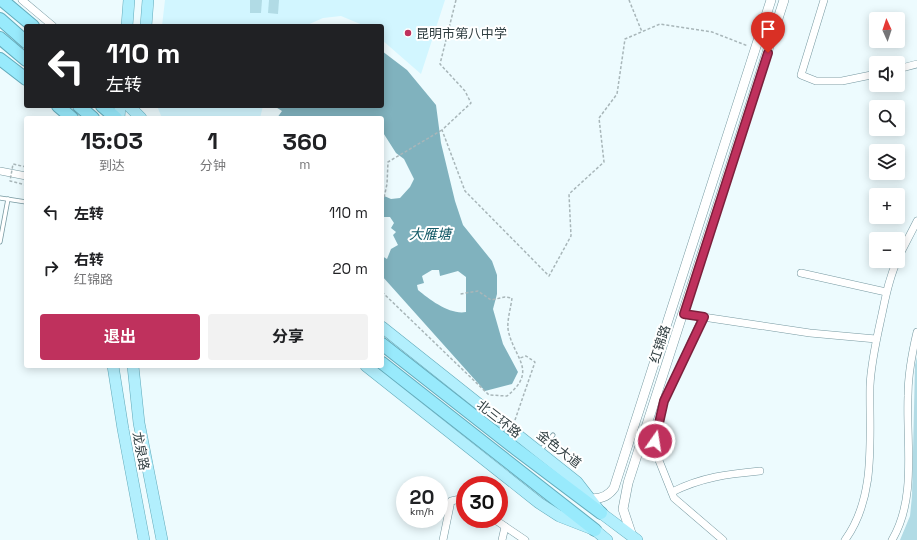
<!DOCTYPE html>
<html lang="zh">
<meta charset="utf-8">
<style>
:root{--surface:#fff;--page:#f2f2f2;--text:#202124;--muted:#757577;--accent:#bf315d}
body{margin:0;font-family:"Space Grotesk","Noto Sans SC",sans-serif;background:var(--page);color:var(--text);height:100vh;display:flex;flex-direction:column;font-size:15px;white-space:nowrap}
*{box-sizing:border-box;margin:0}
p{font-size:13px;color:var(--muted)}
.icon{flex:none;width:22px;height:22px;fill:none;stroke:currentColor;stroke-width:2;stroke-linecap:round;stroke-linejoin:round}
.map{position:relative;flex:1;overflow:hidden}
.sheet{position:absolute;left:24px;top:116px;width:360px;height:252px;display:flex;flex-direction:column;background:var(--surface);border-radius:4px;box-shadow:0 2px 10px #0003}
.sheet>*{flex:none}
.hud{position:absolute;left:24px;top:24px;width:360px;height:84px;border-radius:4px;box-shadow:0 2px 10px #0003;background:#202124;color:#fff;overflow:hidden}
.needle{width:26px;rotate:357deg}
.controls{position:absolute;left:869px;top:12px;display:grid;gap:8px}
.controls a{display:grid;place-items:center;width:36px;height:36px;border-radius:4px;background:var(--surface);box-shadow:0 2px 10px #0003;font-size:20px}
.speed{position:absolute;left:396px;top:476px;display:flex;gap:8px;font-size:20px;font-weight:700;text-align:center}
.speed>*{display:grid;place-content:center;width:52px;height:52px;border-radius:50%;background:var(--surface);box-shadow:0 2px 10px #0003;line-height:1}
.speed small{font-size:10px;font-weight:400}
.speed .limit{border:6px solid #d22;background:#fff;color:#111}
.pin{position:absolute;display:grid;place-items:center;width:34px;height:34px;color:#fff;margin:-41px -17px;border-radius:50% 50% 50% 0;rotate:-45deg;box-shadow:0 0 4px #0007}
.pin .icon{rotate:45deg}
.me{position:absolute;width:44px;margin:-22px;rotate:13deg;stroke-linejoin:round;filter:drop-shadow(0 0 3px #0008)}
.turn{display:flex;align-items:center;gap:14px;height:84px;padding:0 16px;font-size:18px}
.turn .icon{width:52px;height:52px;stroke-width:2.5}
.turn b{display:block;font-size:28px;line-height:34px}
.eta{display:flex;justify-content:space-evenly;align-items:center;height:68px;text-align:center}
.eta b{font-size:24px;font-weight:700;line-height:28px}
.cta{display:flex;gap:8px;margin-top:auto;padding:8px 16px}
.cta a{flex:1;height:46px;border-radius:4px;background:var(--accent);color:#fff;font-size:16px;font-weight:700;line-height:46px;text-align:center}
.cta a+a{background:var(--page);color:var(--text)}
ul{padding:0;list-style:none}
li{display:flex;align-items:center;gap:12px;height:56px;padding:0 16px}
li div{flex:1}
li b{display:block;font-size:15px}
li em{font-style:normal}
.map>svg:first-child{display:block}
</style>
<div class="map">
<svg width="917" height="540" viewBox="0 0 917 540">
<rect width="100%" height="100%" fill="#edfbfe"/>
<g fill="#d2f6ff">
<polygon points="165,0 445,0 421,74 382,40 382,26 365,26 341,16 323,18 305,26 162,26"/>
<polygon points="157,106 263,106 260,118 162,118"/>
</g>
<g fill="#b1dbe5">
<polygon points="250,0 262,0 261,13 250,13"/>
<polygon points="269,0 279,0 278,14 268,13"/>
<polygon points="917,357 917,540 900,540 910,516 912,496 915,365"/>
</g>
<path fill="#80b2be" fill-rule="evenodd" d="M382 51 407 70 436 105 441 143 455 201 463 225 492 261 497 275V294L493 309 503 344 518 372 512 384 485 391 382 276V256L387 259 391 249 398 245 393 235 396 232 391 228 394 223 390 217H382V195L391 199 400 198 410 187 414 179 404 159 396 153 382 131V118H371L369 116 362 118H277L282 111 274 106H382ZM432 270H439L440 276 458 271 466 277V312C450 315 430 300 418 290L417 285 424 283 422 276Z"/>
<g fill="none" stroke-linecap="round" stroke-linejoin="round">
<defs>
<g id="service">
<polyline points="0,198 26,202"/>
<polyline points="0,242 8,199"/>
<polyline points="540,451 553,435"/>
</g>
<g id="minor">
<polyline points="22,0 53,26"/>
<polyline points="824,0 801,75 816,81 842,81 876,74"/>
<polyline points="898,69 917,64"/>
<polyline points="0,171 26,176"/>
<polyline points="898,258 917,221"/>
<polyline points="801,273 886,292"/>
<polyline points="683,314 810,333 876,339"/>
<polyline points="703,317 664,401 655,441 656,453 674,498 723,540"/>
<path d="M672 492C702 477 728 474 760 471"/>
<polyline points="494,519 525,540"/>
<polyline points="443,540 451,501 465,498"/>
<polyline points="502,540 505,527"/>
<path d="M845 540C877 496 869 437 870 386 871 362 877 337 882 314 886 295 889 278 897 261"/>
<path d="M892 540C917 498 906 443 908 396 908 374 912 353 917 332"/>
</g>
<g id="tertiary">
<path d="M586 498C597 500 607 498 614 488L771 0"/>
<polyline points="632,536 623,509 628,483 784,0"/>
</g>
<g id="primary">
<polyline points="127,26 129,0"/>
<polyline points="146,26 148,0"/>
<polyline points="129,106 141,118"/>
<polyline points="119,118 120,106"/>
<polyline points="382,327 577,482 601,513 637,540"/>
<polyline points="113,366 123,429 144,540"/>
<polyline points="133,366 139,423 162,540"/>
<polyline points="366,366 539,503 559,516 595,530 607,540"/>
</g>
<g id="trunk">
<polyline points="2,0 33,26"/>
<polyline points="0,19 26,42"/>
<polyline points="0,38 26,60"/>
<polyline points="0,59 26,79"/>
<polyline points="58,106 72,118"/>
<polyline points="79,106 93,118"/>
<polyline points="102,106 116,118"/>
<polyline points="382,344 516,449 601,513"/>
<polyline points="382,363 595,530"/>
</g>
</defs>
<use href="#service" stroke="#7799a1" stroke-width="5"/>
<use href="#minor" stroke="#7799a1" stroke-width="8"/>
<use href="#tertiary" stroke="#7799a1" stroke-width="10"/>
<use href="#primary" stroke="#63abbb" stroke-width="12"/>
<use href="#trunk" stroke="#63abbb" stroke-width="14"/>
<g stroke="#a8b6b9" stroke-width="1.5" stroke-dasharray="3 2" stroke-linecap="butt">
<polyline points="456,0 440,64 465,91 471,103 442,130 465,191 549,276 571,236 569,194 604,162 599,118 617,94 625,39 660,24 712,32 748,46"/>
<polyline points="629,0 642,32"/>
<polyline points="382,207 387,184 388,162 442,130"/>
<path d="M382 292 489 395 507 396C539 370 513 358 508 329 507 320 511 307 512 298L505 297 491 300 478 291 460 294"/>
<polyline points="515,420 535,362 526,356 520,358"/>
</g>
<use href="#service" stroke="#fff" stroke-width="3.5"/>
<use href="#minor" stroke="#fff" stroke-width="7"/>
<use href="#tertiary" stroke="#fff" stroke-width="9"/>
<use href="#primary" stroke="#b2effd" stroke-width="11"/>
<use href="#trunk" stroke="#98eafc" stroke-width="12"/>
<polyline stroke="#a8b6b9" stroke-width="1.5" stroke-dasharray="3 2" stroke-linecap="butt" points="26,167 13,164 10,181 26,185"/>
</g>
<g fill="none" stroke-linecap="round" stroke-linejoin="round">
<defs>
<polyline id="route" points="655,441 664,401 704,317 684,314 768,53"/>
</defs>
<use href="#route" stroke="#7c203c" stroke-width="10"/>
<use href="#route" stroke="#bf315d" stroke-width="7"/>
</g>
<circle fill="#bf315d" stroke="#fff" stroke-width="1.5" cx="408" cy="33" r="4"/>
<g text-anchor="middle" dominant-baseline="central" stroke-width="4" stroke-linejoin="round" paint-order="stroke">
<g font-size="13" fill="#303e41" stroke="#fff" text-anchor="start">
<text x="416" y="33">昆明市第八中学</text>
</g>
<g font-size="13" fill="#303e41" stroke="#fff">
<text transform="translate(660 344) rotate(-72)">红锦路</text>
<text transform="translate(499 419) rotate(38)">北三环路</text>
<text transform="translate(559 449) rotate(38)">金色大道</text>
<text transform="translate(141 451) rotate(79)">龙泉路</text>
</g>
<g font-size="14" font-style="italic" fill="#135966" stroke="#fff">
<text x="430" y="234">大雁塘</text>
</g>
</g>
</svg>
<div class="controls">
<a><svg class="needle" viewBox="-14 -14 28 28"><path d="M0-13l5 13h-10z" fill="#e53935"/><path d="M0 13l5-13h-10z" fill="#757577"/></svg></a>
<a><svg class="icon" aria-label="sound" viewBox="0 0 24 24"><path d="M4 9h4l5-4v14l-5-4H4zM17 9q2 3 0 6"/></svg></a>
<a><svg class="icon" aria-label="search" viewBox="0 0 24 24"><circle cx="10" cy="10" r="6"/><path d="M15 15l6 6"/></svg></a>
<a><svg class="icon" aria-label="layers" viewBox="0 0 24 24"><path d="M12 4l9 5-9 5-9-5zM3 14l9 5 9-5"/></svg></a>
<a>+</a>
<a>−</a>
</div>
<div class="speed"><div>20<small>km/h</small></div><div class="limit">30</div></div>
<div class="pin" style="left:768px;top:53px;background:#d93025"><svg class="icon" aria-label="arrive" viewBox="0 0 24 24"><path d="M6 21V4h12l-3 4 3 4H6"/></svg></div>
<svg class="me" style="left:655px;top:441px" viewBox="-20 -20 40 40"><circle r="17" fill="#bf315d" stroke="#fff" stroke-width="3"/><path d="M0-11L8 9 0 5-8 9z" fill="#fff"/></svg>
<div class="hud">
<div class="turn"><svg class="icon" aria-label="left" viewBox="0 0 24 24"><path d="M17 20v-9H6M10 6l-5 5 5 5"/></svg><div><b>110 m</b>左转</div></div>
</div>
<section class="sheet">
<div class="eta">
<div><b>15:03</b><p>到达</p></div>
<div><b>1</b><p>分钟</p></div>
<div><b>360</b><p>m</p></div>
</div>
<ul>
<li><svg class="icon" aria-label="left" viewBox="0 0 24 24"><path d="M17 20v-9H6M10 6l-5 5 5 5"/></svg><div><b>左转</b></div><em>110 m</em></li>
<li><svg class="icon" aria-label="right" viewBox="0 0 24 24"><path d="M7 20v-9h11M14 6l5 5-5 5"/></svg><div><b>右转</b><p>红锦路</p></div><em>20 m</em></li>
</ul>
<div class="cta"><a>退出</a><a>分享</a></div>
</section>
</div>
